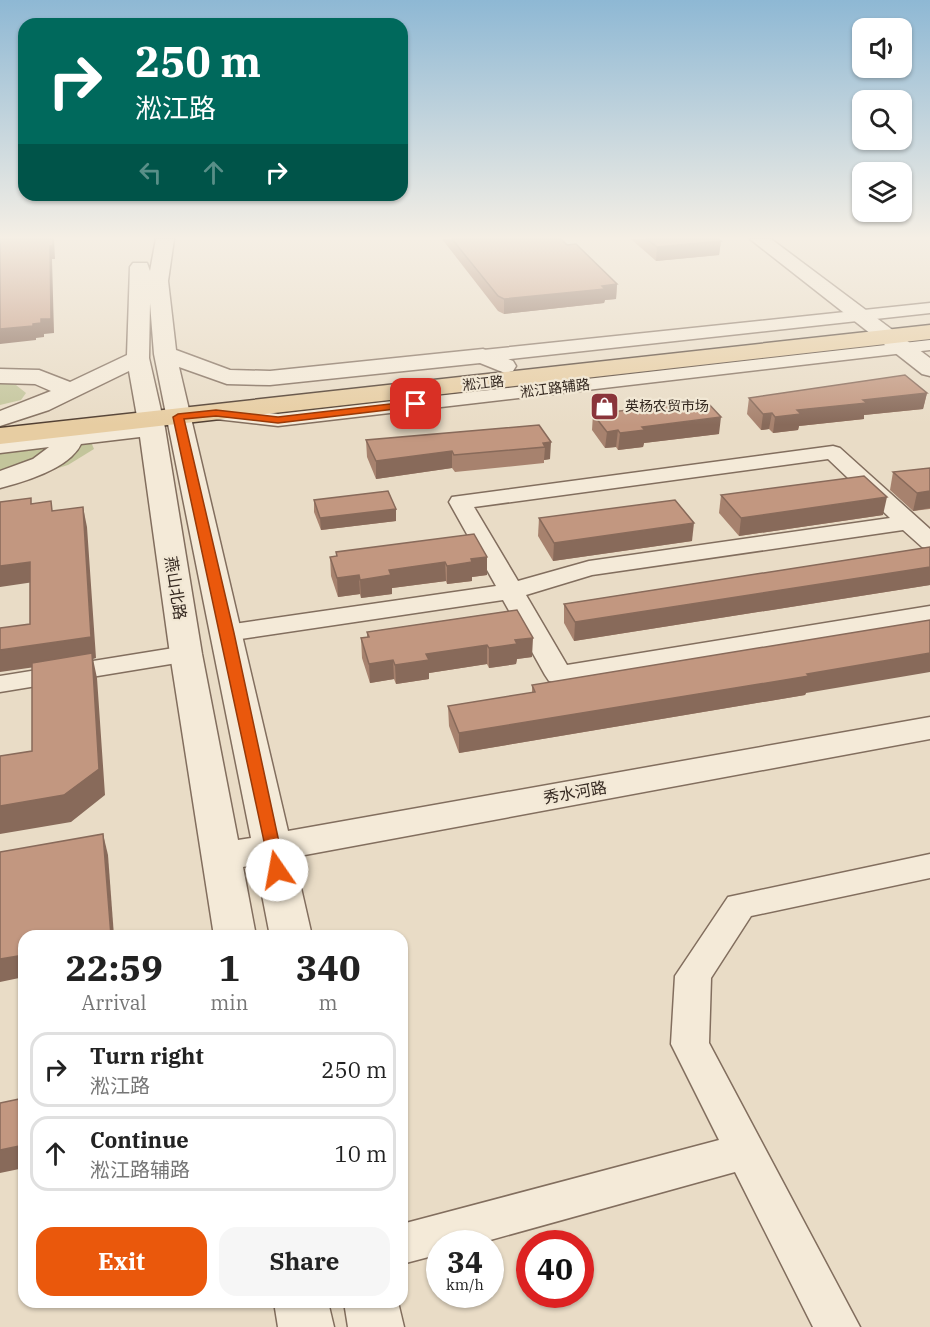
<!DOCTYPE html>
<meta charset="utf-8">
<style>
:root{--surface:#fff;--page:#f6f6f6;--text:#222;--muted:#767676;--line:#e0e0e0;--accent:#ea580c}
body{margin:0;font-family:"IBM Plex Serif","Noto Sans SC",serif;background:var(--page);color:var(--text);height:100vh;display:flex;flex-direction:column;font-size:22px;white-space:nowrap}
*{box-sizing:border-box;margin:0}
p{font-size:20px;color:var(--muted)}
.icon{flex:none;width:33px;height:33px;fill:none;stroke:currentColor;stroke-width:2;stroke-linecap:round;stroke-linejoin:round}
.map{position:relative;flex:1;overflow:hidden}
.panel{position:absolute;left:18px;top:930px;width:390px;height:378px;display:flex;flex-direction:column;background:var(--surface);border-radius:18px;box-shadow:0 2px 4px #0004}
.panel>*{flex:none}
.guide{position:absolute;left:18px;top:18px;width:390px;height:183px;border-radius:18px;box-shadow:0 2px 4px #0004;background:#00695c;color:#fff;overflow:hidden}
.buttons{position:absolute;left:852px;top:18px;display:grid;gap:12px}
.buttons a{display:grid;place-items:center;width:60px;height:60px;border-radius:12px;background:var(--surface);box-shadow:0 2px 4px #0004;font-size:30px}
.speed{position:absolute;left:426px;top:1230px;display:flex;gap:12px;font-size:30px;font-weight:700;text-align:center}
.speed>*{display:grid;place-content:center;width:78px;height:78px;border-radius:50%;background:var(--surface);box-shadow:0 2px 4px #0004;line-height:1}
.speed small{font-size:15px;font-weight:400}
.speed .limit{border:9px solid #d22;background:#fff;color:#111}
.pin{position:absolute;display:grid;place-items:center;width:51px;height:51px;color:#fff;margin:-26px;border-radius:12px;box-shadow:0 3px 9px #0006}
.me{position:absolute;width:66px;margin:-33px;rotate:348deg;stroke-linejoin:round;filter:drop-shadow(0 0 4px #0008)}
.turn{display:flex;align-items:center;gap:21px;height:126px;padding:0 18px;font-size:27px}
.turn .icon{width:78px;height:78px;stroke-width:2.5}
.turn b{display:block;font-size:42px;line-height:51px}
.lanes{display:flex;align-items:center;height:57px;padding:0 18px;background:#0003;justify-content:center;gap:30px;direction:ltr}
.lanes .off{opacity:.35}
.eta{display:flex;justify-content:space-evenly;align-items:center;height:102px;text-align:center}
.eta b{font-size:36px;font-weight:800;line-height:42px}
.primary-button{display:flex;gap:12px;margin-top:auto;padding:12px 18px}
.primary-button a{flex:1;height:69px;border-radius:18px;background:var(--accent);color:#fff;font-size:24px;font-weight:800;line-height:69px;text-align:center}
.primary-button a+a{background:var(--page);color:var(--text)}
ul{padding:0;list-style:none}
li{display:flex;align-items:center;gap:18px;height:75px;margin:0 12px 9px;padding:0 6px;border:3px solid var(--line);border-radius:18px}
li div{flex:1}
li b{display:block;font-size:22px}
li em{font-style:normal}
.map>svg:first-child{display:block}
</style>
<div class="map">
<svg width="930" height="1327" viewBox="0 0 930 1327">
<rect width="100%" height="100%" fill="#e9dcc6"/>
<g fill="#c3c59b">
<polygon points="0,381 16,385 26,393 21,400 0,405"/>
<polygon points="0,441 91,442 94,449 68,465 0,486"/>
</g>
<g fill="none" stroke-linecap="round" stroke-linejoin="round">
<defs>
<g id="minor">
<polygon points="930,303 930,313 483,362 476,360 474,356 476,352 483,350"/>
<polygon points="930,340 930,350 278,426 216,419 209,417 206,413 209,409 216,407 278,414"/>
<path d="M833 446 840 448 930 529V549L922 547 903 530 592 575 526 595 567 665 930 606V622L559 683 549 681 545 675 503 600 227 641 218 639 214 633 218 627 227 625 496 586 449 502 452 497ZM828 459 890 518 589 561 518 581 474 507Z"/>
<polygon points="186,646 195,648 199,654 195,660 0,692 0,676"/>
<polygon points="930,854 930,878 751,916 711,978 709,1043 860,1327 813,1327 735,1172 476,1244 440,1244 440,1254 402,1264 402,1224 719,1140 671,1044 675,976 728,897"/>
</g>
<g id="tertiary">
<path d="M156 239H174L168 281 176 350 230 370 270 371 483 349 513 361 516 366 513 371 505 373 480 363 270 385 227 384 179 367 288 831 930 717V739L294 857 312 936H270L256 864 243 867 256 936H214L170 654 140 437 81 444C70 468 24 482 0 488V471L33 459 49 447 0 453V437L54 431 58 426 67 423 76 426 78 429 138 422 129 371 49 410 0 426V411L51 391 35 384 0 383V369L39 370 70 382 127 355 130 267 133 263H147L150 271ZM150 303 154 354 251 838 238 840 202 654 165 428 149 358Z"/>
<polygon points="750,239 771,239 930,358 930,376 922,374"/>
<polygon points="274,1302 328,1302 334,1327 278,1327"/>
<polygon points="344,1302 398,1302 404,1327 348,1327"/>
</g>
<polygon id="primary" points="930,325 930,339 0,444 0,428"/>
</defs>
<use href="#minor" stroke="#826e5e" stroke-width="3"/>
<use href="#tertiary" stroke="#826e5e" stroke-width="3"/>
<use href="#primary" stroke="#503e31" stroke-width="3"/>
<use href="#minor" fill="#f4ead8" fill-rule="evenodd"/>
<use href="#tertiary" fill="#f4ead8" fill-rule="evenodd"/>
<use href="#primary" fill="#e7cda2" fill-rule="evenodd"/>
</g>
<g fill="#a7826e">
<polygon points="442,239 561,239 567,245 617,284 616,299 605,300 604,303 504,314 498,311"/>
<polygon points="631,239 718,239 721,241 719,255 656,261"/>
<polygon points="927,393 923,409 864,415 864,419 799,426 798,430 773,433 769,429 761,430 747,414 749,398"/>
<polygon points="593,414 719,434 644,443 643,447 618,450 616,447 605,448 592,430"/>
<polygon points="539,425 550,459 544,460 544,463 455,472 452,468 376,479 367,457 366,440"/>
<polygon points="930,468 930,509 913,511 890,490 893,472"/>
<polygon points="721,495 883,515 739,536 719,513"/>
<polygon points="314,500 396,521 321,530 314,512"/>
<polygon points="539,518 692,541 553,561 538,536"/>
<polygon points="930,547 930,585 574,641 564,623 564,604"/>
<polygon points="336,552 487,557 487,575 472,577 472,581 447,584 446,581 392,588 392,594 361,598 360,594 338,597 331,576 330,557 336,556"/>
<polygon points="517,610 532,657 517,659 516,664 489,668 487,664 429,673 429,679 396,684 394,679 370,683 362,658 361,638 367,637 367,632"/>
<polygon points="532,685 806,693 805,695 459,753 449,726 448,706 532,693"/>
</g>
<g fill="#886a5a">
<polygon points="53,239 54,239 55,259 52,259 54,333 44,334 44,337 36,338 36,340 0,344 0,329 50,246"/>
<polygon points="721,241 719,255 656,261 657,247"/>
<polygon points="617,284 616,299 605,300 604,303 504,314 504,299"/>
<polygon points="927,393 923,409 864,415 864,419 799,426 798,430 773,433 775,417 797,410 863,400"/>
<polygon points="772,413 769,429 761,430 763,414"/>
<polygon points="721,417 719,434 644,443 643,447 618,450 620,433 642,427"/>
<polygon points="618,430 616,447 605,448 607,432"/>
<polygon points="551,442 550,459 544,460 545,447 543,443"/>
<polygon points="452,451 452,468 376,479 376,461"/>
<polygon points="930,491 930,508 913,511 917,493"/>
<polygon points="887,497 883,515 739,536 741,518"/>
<polygon points="83,507 87,527 96,658 93,659 97,678 105,795 71,822 0,834 0,806 92,659 0,672 0,650 91,637"/>
<polygon points="396,509 396,521 321,530 320,518"/>
<polygon points="694,523 692,541 553,561 554,543"/>
<polygon points="487,557 487,575 472,577 472,581 447,584 447,566 471,559"/>
<polygon points="30,562 34,582 0,587 0,566"/>
<polygon points="445,562 446,581 392,588 392,594 361,598 360,580 389,570"/>
<polygon points="930,567 930,585 574,641 575,622"/>
<polygon points="359,575 360,594 338,597 337,578"/>
<polygon points="533,638 532,657 517,659 516,664 489,668 489,648 515,640"/>
<polygon points="487,645 487,664 429,673 429,679 396,684 395,665 426,654"/>
<polygon points="930,653 930,672 806,693 805,695 459,753 459,733"/>
<polygon points="393,660 394,679 370,683 369,664"/>
<polygon points="103,834 108,855 114,936 111,936"/>
<polygon points="24,955 24,977 0,982 0,959"/>
<polygon points="24,1145 24,1168 0,1173 0,1150"/>
</g>
<g fill="#c29780" stroke="#886a5a" stroke-width="1.5">
<polygon points="0,239 53,239 53,245 50,246 51,319 41,319 41,323 33,324 33,326 0,329"/>
<polygon points="452,239 561,239 567,245 576,244 617,284 602,286 605,289 504,299 498,296"/>
<polygon points="647,239 718,239 721,241 657,247"/>
<polygon points="905,375 927,393 863,400 867,403 797,410 801,414 775,417 772,413 763,414 749,398"/>
<polygon points="706,401 721,417 642,427 645,430 620,433 618,430 607,432 593,414"/>
<polygon points="539,425 551,442 543,443 545,447 454,455 452,451 376,461 366,440"/>
<polygon points="930,468 930,491 917,493 893,472"/>
<polygon points="864,476 887,497 741,518 721,495"/>
<polygon points="388,491 396,509 320,518 314,500"/>
<polygon points="31,498 31,504 51,501 52,511 83,507 91,637 0,650 0,628 30,624 30,562 0,566 0,502"/>
<polygon points="675,500 694,523 554,543 539,518"/>
<polygon points="474,534 487,557 471,559 472,562 447,566 445,562 389,570 391,575 360,580 359,575 337,578 330,557 337,556 336,552"/>
<polygon points="930,547 930,567 575,622 564,604"/>
<polygon points="517,610 533,638 515,640 517,644 489,648 487,645 426,654 429,660 395,665 393,660 369,664 361,638 369,637 367,632"/>
<polygon points="930,620 930,653 807,674 809,676 459,733 448,706 535,692 532,685"/>
<polygon points="92,653 99,769 64,795 0,806 0,756 32,751 32,663"/>
<polygon points="103,834 111,936 24,936 24,955 0,959 0,852"/>
<polygon points="24,1098 24,1145 0,1150 0,1103"/>
</g>
<linearGradient id="sky" x2="0" y2="1"><stop stop-color="#8eb8d4"/><stop offset="0.56" stop-color="#f5efe5"/><stop offset="1" stop-color="#f5efe5" stop-opacity="0"/></linearGradient>
<rect width="930" height="425" fill="url(#sky)"/>
<polygon fill="#ea580c" stroke="#983908" stroke-width="1.5" points="416,401 421,404 420,406 278,423 216,416 184,419 234,633 285,870 283,874 271,874 173,417 178,414 216,410 278,417"/>
<defs>
<symbol id="shop-square" viewBox="-11 -11 22 22"><rect x="-9" y="-9" width="18" height="18" rx="4" fill="#8a353b" stroke="#f1e7d4"/><path d="M-5-2.5h2.3a2.7 3.5 0 0 1 5.4 0H5L5.5 6h-11ZM-1.5-2.5h3a1.5 2.3 0 0 0-3 0Z" fill="#fff"/></symbol>
</defs>
<g fill-rule="evenodd">
<use href="#shop-square" x="588" y="390" width="33" height="33"/>
</g>
<g text-anchor="middle" dominant-baseline="central" stroke-width="4.5" stroke-linejoin="round" paint-order="stroke">
<g font-size="14" fill="#342820" stroke="#f1e7d4">
<text transform="translate(483 383) rotate(-6)">淞江路</text>
<text transform="translate(555 388) rotate(-7)">淞江路辅路</text>
</g>
<g font-size="14" fill="#342820" stroke="#f1e7d4" text-anchor="start">
<text x="625" y="406">英杨农贸市场</text>
</g>
<g font-size="16" fill="#342820" stroke="#f1e7d4">
<text transform="translate(176 588) rotate(81)">燕山北路</text>
<text transform="translate(575 792) rotate(-10)">秀水河路</text>
</g>
</g>
</svg>
<div class="buttons">
<a><svg class="icon" aria-label="sound" viewBox="0 0 24 24"><path d="M4 9h4l5-4v14l-5-4H4zM17 9q2 3 0 6"/></svg></a>
<a><svg class="icon" aria-label="search" viewBox="0 0 24 24"><circle cx="10" cy="10" r="6"/><path d="M15 15l6 6"/></svg></a>
<a><svg class="icon" aria-label="layers" viewBox="0 0 24 24"><path d="M12 4l9 5-9 5-9-5zM3 14l9 5 9-5"/></svg></a>
</div>
<div class="speed"><div>34<small>km/h</small></div><div class="limit">40</div></div>
<div class="pin" style="left:416px;top:404px;background:#d93025"><svg class="icon" aria-label="arrive" viewBox="0 0 24 24"><path d="M6 21V4h12l-3 4 3 4H6"/></svg></div>
<svg class="me" style="left:277px;top:870px" viewBox="-20 -20 40 40"><circle r="19" fill="#fff"/><path d="M0-13L10 11 0 6-10 11z" fill="#ea580c"/></svg>
<div class="guide">
<div class="turn"><svg class="icon" aria-label="right" viewBox="0 0 24 24"><path d="M7 20v-9h11M14 6l5 5-5 5"/></svg><div><b>250 m</b>淞江路</div></div>
<div class="lanes"><svg class="icon off" aria-label="left" viewBox="0 0 24 24"><path d="M17 20v-9H6M10 6l-5 5 5 5"/></svg><svg class="icon off" aria-label="ahead" viewBox="0 0 24 24"><path d="M12 20V5M6 11l6-6 6 6"/></svg><svg class="icon" aria-label="right" viewBox="0 0 24 24"><path d="M7 20v-9h11M14 6l5 5-5 5"/></svg></div>
</div>
<section class="panel">
<div class="eta">
<div><b>22:59</b><p>Arrival</p></div>
<div><b>1</b><p>min</p></div>
<div><b>340</b><p>m</p></div>
</div>
<ul>
<li><svg class="icon" aria-label="right" viewBox="0 0 24 24"><path d="M7 20v-9h11M14 6l5 5-5 5"/></svg><div><b>Turn right</b><p>淞江路</p></div><em>250 m</em></li>
<li><svg class="icon" aria-label="ahead" viewBox="0 0 24 24"><path d="M12 20V5M6 11l6-6 6 6"/></svg><div><b>Continue</b><p>淞江路辅路</p></div><em>10 m</em></li>
</ul>
<div class="primary-button"><a>Exit</a><a>Share</a></div>
</section>
</div>
